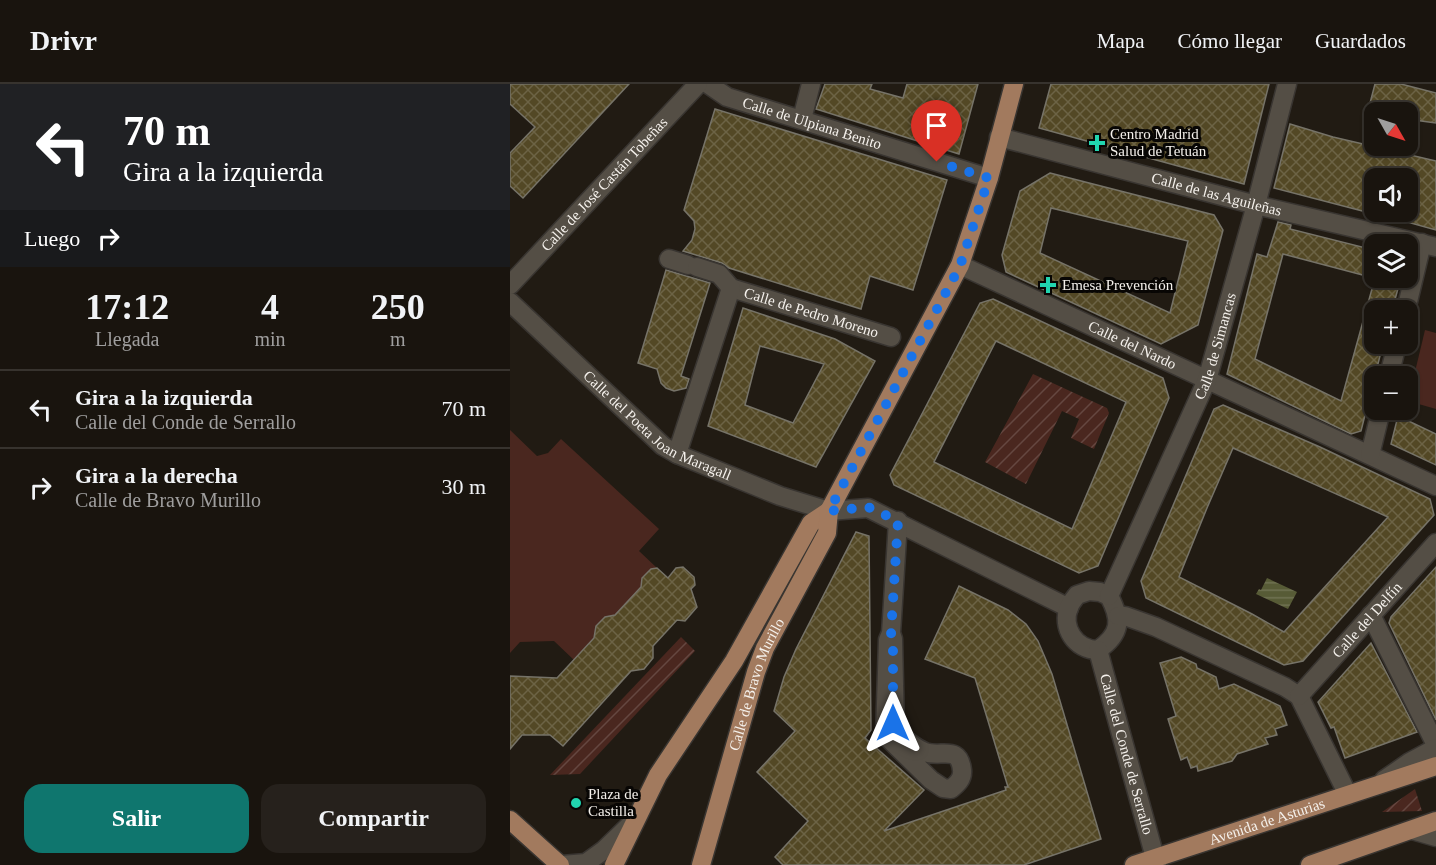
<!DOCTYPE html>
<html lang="es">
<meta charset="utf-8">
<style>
:root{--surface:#19140e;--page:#26211c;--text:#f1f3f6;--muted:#9f9e9e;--line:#37332e;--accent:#0f766e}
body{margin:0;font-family:"Times New Roman",serif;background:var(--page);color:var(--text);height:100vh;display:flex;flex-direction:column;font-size:22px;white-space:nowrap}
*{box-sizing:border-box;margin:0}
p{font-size:20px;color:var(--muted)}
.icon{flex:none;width:33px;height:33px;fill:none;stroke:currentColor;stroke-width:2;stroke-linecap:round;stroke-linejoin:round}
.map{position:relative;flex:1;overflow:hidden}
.side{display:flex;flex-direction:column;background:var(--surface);width:510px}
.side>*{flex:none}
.top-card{background:#202124;color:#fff;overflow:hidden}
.needle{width:39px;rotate:129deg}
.fabs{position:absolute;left:854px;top:18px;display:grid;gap:12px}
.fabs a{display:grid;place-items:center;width:54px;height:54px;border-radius:12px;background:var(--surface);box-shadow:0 2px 4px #0004,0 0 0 2px var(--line);font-size:30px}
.pin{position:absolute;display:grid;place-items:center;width:51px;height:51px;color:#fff;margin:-62px -26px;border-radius:50% 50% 50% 0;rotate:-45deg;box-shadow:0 0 6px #0007}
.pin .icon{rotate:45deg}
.me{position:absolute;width:66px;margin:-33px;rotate:0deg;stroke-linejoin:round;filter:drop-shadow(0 0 4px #0008)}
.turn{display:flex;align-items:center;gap:21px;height:126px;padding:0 24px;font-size:27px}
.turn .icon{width:78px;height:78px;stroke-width:2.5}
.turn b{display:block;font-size:42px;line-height:51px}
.then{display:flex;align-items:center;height:57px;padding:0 24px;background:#0003;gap:12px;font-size:22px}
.eta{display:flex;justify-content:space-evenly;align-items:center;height:102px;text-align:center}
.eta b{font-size:36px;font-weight:700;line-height:42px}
.primary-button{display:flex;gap:12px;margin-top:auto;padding:12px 24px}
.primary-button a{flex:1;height:69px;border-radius:18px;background:var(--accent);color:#fff;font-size:24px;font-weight:700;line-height:69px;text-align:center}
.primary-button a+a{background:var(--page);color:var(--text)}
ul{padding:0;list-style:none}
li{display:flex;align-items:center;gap:18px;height:78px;padding:0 24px;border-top:2px solid var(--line)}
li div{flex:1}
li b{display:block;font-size:22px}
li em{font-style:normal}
header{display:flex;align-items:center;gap:36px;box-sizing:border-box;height:84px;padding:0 30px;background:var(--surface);border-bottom:2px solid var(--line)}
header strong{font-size:28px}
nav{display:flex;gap:33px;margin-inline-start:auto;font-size:21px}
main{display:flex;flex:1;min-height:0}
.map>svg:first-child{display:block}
</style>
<header>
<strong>Drivr</strong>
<nav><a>Mapa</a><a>Cómo llegar</a><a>Guardados</a></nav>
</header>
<main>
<section class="side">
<div class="top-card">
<div class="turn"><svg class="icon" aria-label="left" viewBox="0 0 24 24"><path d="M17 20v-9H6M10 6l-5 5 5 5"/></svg><div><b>70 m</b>Gira a la izquierda</div></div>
<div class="then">Luego<svg class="icon" aria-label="right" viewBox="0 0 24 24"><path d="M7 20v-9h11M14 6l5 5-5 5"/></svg></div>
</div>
<div class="eta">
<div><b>17:12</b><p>Llegada</p></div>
<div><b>4</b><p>min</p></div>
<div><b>250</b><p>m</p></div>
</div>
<ul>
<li><svg class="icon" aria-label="left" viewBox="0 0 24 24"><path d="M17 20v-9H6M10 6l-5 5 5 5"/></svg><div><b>Gira a la izquierda</b><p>Calle del Conde de Serrallo</p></div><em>70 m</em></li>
<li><svg class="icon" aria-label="right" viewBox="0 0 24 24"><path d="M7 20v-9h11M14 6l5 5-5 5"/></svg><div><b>Gira a la derecha</b><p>Calle de Bravo Murillo</p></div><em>30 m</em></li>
</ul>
<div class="primary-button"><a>Salir</a><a>Compartir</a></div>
</section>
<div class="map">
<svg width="926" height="781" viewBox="0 0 926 781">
<defs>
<pattern id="garden-furrows" width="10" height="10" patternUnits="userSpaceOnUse" patternTransform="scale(1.5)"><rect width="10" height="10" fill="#4a271f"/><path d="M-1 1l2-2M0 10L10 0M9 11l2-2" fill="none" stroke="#654740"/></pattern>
<pattern id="water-rules" width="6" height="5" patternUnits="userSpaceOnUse" patternTransform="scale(1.5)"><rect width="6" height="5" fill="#575b36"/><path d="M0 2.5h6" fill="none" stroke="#707353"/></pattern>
<pattern id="building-cross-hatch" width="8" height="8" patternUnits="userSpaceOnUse" patternTransform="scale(1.5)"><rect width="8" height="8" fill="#534825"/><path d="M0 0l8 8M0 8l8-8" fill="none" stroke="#6c6345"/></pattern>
</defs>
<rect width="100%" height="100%" fill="#211b13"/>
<g fill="#4a271f">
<polygon points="915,246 926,249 926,325 898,317"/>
<polygon points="0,346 27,372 38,369 51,355 149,445 129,467 147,484 141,485 132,494 131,503 105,531 95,533 87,542 84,554 64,576 44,557 10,558 0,569"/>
</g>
<g fill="url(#garden-furrows)">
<polygon points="523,290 597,324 599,329 584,365 561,354 569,335 552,327 516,400 475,378"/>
<polygon points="171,553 185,567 70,690 40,691"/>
<polygon points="905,705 912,727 872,728"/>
</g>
<polygon fill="url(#water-rules)" points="757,494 787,508 778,525 746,510 749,505 751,506"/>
<g fill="url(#building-cross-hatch)" stroke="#767368" stroke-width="1.5" fill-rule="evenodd">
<polygon points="0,0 119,0 13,114 0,102 0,69 25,43 0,20"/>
<polygon points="315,0 362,0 360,5 393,14 397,0 468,0 449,70 306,25"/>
<polygon points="541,0 759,0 734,100 529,44"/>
<polygon points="865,0 891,0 926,9 926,39 897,35 897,28 882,28 859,23"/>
<polygon points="205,25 437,96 403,206 360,192 351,225 219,184 212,179 173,167 182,156 185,145 184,137 174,126"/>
<polygon points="780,40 823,53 926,77 926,146 897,138 897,94 864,94 864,130 764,104"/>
<path d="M540 89 704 131 713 146 688 241 651 260 496 188 492 171 510 107ZM541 124 678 157 660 229 530 169Z"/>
<polygon points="768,138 781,141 780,145 864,166 864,194 773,170 745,275 831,317 865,194 891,194 882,226 864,226 864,260 873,260 851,347 841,350 717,290 747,170 757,173"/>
<polygon points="156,186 200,199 171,292 179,295 176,304 164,307 156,304 151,299 147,285 128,279"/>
<path d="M483 215 653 294 659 314 588 482 569 489 384 401 380 391 470 219ZM486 257 616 318 562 445 424 378Z"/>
<path d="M233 224 325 255 365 277 306 383 198 342ZM250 262 314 280 283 339 235 321Z"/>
<path d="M713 321 810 363 920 415 924 431 793 577 774 581 636 514 631 497 704 325ZM723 364 878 433 774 548 742 530 669 493 697 424Z"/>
<polygon points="888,332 926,350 926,381 881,360"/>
<polygon points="346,448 359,452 361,646 355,654 414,706 374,747 496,706 495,703 498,703 465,594 415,575 449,502 498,526 516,540 528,557 542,590 591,755 514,781 273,781 265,773 298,737 247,688 285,647 264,627 274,593 286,565"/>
<polygon points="173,483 184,493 185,501 181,505 187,523 175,537 167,536 143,562 143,574 134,585 121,587 53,662 40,651 12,651 0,665 0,592 47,594 84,554 86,542 95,533 105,531 131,503 132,494 141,485 147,484 158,494 166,484"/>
<polygon points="926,483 926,636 879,539 881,533"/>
<polygon points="861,559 907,648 835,674 824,643 821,644 808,618"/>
<polygon points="671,573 686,580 687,584 706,593 709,605 724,600 770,622 777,641 765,645 767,651 755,654 758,660 727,670 722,677 688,687 687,682 681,684 677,673 671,676 658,635 666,632 650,579"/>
</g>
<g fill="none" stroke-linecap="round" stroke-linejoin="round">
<defs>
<g id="minor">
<path id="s1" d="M198 0 217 13 479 94"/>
<polyline points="292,35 301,0"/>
<path id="s2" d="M489 53 746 121 926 163"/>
<polyline points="159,175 178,181"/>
<path id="s3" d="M450 181 926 402"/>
<path id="s4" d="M0 201 188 0"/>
<path id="s5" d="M221 204 381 253"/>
<path id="s6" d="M0 218 153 362 167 370 270 412 319 427 358 424 559 524"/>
<polyline points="896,226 912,159"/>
<polyline points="879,292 887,260"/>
<polyline points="167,370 221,204 209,190 187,183"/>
<polyline points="860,371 871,326"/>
<path d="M579 507 590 508 599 512C612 536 611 550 588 566 565 566 551 543 559 523 561 518 565 514 567 511Z"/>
<path id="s7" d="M599 512 697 296 746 121 777 0"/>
<polyline points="861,531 926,661"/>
<polyline points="608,532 615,532 646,543 775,603 789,612 838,711"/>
<path d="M381 549 383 555 385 646C394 655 403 663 415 668 431 674 449 660 452 686 453 695 447 700 441 705L433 704 421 696 375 651 378 556 381 549 382 534 388 437"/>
<path id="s8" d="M588 566 647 781"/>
<path id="s9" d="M789 612 926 459"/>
<polyline points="874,696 900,678 926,664"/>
<polyline points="902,746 926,753"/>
<polyline points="52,781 76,779 94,766 124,737"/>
</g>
<g id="major">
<polyline points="0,736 50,781"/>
<polyline points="104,781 148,691 224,577 301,439 319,427"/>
<path id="s10" d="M191 781 246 588 255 564 317 449 319 427 450 181 479 94 504 0"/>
<path id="s11" d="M624 781 926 682"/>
<polyline points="800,781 926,737"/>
</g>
</defs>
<use href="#minor" stroke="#393531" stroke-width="21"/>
<use href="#major" stroke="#393531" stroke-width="21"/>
<use href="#minor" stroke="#544e45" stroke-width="18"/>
<use href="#major" stroke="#a27a5e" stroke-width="18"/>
</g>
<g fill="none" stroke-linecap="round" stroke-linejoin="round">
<polyline stroke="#1a73e8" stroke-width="10" stroke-dasharray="0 18" points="383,639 383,555 381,549 388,437 358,423 319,427 450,182 479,94 427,78"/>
</g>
<g fill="#21d5af" stroke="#080604" stroke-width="2">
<path d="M584 50h6v6h6v6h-6v6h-6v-6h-6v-6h6z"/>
<path d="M535 192h6v6h6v6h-6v6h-6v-6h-6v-6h6z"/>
<circle cx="66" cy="719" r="6"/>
</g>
<g text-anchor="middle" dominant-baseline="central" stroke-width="6" stroke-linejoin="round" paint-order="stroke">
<g font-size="15" fill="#f5f1ec" stroke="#080604">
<text stroke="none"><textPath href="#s1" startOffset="112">Calle de Ulpiana Benito</textPath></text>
<text stroke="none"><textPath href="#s4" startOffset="138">Calle de José Castán Tobeñas</textPath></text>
<text stroke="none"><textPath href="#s2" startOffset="225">Calle de las Aguileñas</textPath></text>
<text stroke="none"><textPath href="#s5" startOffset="84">Calle de Pedro Moreno</textPath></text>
<text stroke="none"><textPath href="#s3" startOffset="190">Calle del Nardo</textPath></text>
<text stroke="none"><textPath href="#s7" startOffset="272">Calle de Simancas</textPath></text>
<text stroke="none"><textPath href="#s6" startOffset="194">Calle del Poeta Joan Maragall</textPath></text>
<text stroke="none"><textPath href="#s9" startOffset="102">Calle del Delfín</textPath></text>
<text stroke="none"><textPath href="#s10" startOffset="189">Calle de Bravo Murillo</textPath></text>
<text stroke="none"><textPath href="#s8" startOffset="108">Calle del Conde de Serrallo</textPath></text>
<text stroke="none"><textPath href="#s11" startOffset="140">Avenida de Asturias</textPath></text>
</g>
<g font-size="15" fill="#f5f1ec" stroke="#080604" text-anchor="start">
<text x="600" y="50">Centro Madrid<tspan x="600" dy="17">Salud de Tetuán</tspan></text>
<text x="552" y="201">Emesa Prevención</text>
<text x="78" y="710">Plaza de<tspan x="78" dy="17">Castilla</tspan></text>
</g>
</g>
</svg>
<div class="fabs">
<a><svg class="needle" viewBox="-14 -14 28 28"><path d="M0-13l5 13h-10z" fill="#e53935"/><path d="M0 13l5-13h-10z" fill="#9f9e9e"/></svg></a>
<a><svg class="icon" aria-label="sound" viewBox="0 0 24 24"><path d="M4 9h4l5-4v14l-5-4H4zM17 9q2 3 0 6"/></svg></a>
<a><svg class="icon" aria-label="layers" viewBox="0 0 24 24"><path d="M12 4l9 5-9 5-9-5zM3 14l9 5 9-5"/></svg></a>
<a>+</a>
<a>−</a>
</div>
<div class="pin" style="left:427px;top:78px;background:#d93025"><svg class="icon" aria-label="arrive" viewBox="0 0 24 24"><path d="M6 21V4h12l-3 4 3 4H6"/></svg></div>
<svg class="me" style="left:383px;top:639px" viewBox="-20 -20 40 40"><path d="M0-17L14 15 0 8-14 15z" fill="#1a73e8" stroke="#fff" stroke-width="4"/></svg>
</div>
</main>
